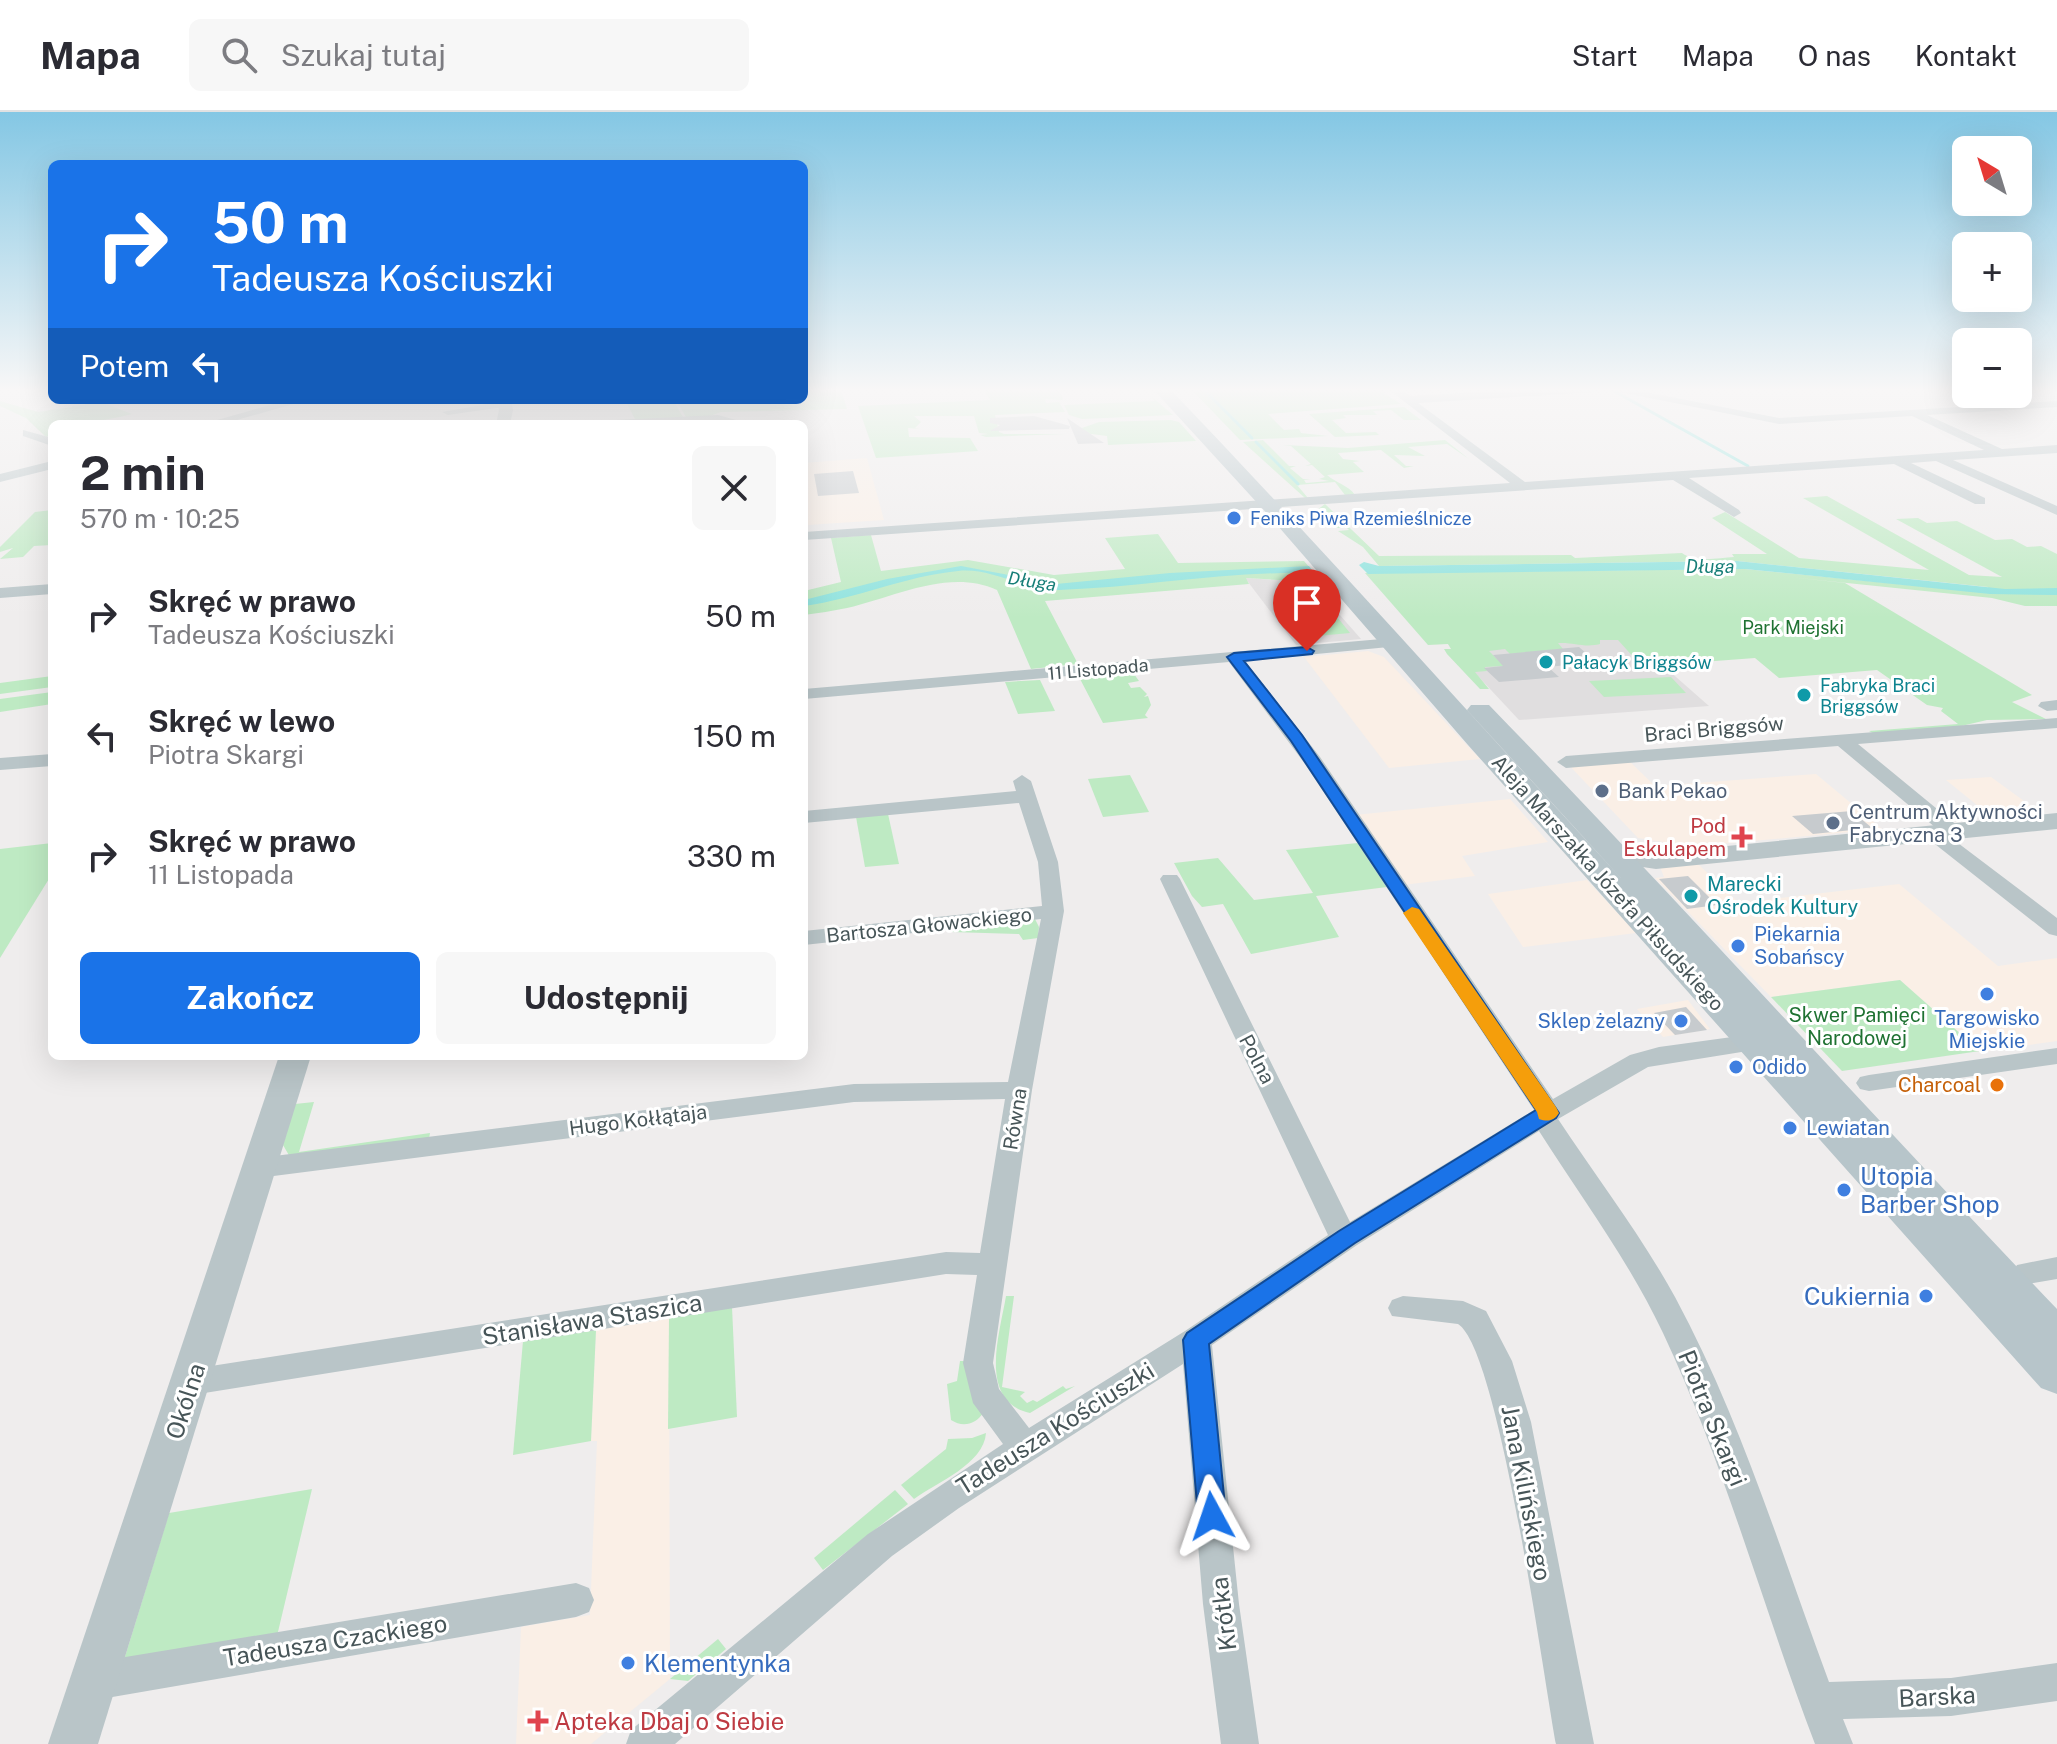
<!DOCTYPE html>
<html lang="pl">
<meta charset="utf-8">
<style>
:root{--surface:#fff;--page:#f7f7f7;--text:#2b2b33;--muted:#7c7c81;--line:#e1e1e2;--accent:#1a73e8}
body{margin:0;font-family:"Public Sans",sans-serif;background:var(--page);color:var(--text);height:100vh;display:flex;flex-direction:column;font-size:30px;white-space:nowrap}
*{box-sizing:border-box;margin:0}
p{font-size:26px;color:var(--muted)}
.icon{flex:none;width:44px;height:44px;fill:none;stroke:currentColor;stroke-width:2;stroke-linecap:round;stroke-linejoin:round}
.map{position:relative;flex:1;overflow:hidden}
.details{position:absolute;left:48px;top:308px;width:760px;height:640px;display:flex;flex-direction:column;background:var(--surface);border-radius:12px;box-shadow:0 8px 32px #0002}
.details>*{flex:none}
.top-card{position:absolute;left:48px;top:48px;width:760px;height:244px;border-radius:12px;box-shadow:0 8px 32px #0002;background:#1a73e8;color:#fff;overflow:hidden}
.needle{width:52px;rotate:322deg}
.fabs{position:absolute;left:1952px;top:24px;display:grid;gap:16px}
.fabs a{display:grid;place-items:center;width:80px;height:80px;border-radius:12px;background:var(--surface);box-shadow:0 8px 32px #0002;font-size:40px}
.pin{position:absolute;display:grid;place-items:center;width:68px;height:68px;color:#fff;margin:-82px -34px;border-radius:50% 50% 50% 0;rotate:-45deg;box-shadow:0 0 8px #0007}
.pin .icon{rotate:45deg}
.me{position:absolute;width:88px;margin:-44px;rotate:355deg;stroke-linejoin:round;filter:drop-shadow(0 0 6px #0008)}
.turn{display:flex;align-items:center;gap:28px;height:168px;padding:0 32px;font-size:36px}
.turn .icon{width:104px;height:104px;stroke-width:2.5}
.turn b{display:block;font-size:56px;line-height:68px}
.then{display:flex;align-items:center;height:76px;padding:0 32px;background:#0003;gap:16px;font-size:30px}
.round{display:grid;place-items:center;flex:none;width:84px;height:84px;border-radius:12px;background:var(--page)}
.head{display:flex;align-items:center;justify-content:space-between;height:136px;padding:0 32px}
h1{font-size:48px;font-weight:700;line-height:60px}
.cta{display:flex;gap:16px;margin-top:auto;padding:16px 32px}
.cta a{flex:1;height:92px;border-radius:12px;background:var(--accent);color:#fff;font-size:32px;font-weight:700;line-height:92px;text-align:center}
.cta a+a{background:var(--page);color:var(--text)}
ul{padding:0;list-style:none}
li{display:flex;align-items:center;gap:24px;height:120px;padding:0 32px}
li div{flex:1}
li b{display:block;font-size:30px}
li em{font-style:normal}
header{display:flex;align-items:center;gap:48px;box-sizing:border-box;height:112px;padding:0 40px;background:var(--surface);border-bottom:2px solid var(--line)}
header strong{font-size:38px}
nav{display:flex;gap:44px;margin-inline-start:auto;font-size:28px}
.search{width:560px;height:72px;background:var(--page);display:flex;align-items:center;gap:20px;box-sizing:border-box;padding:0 28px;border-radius:12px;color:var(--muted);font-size:30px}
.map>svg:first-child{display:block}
</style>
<header>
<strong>Mapa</strong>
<div class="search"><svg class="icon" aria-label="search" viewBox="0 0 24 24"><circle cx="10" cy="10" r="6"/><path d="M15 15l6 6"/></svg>Szukaj tutaj</div>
<nav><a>Start</a><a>Mapa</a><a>O nas</a><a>Kontakt</a></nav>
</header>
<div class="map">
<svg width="2057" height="1632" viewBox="0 0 2057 1632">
<rect width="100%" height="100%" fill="#efeded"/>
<g fill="#faefe6">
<polygon points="867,346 884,408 807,413 804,351"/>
<polygon points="1368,539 1384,545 1480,647 1389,656 1304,545"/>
<polygon points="1626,646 1655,674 1816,662 1882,717 1720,732 1682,733 1638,726 1566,650"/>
<polygon points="1991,665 2042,702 1993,706 1946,668"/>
<polygon points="1510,687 1548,730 1462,744 1475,764 1403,773 1365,720 1369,716 1366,711 1355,703"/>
<polygon points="1698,752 1739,791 1899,772 1998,854 2057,846 2057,929 1981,940 1900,868 1771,885 1655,766 1664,765 1660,755"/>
<polygon points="1587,768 1636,821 1523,835 1488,782"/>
<polygon points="1688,888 1710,917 1663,925 1637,897"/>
<polygon points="669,1206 670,1567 591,1632 516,1632 521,1515 590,1503 597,1329 591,1329 596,1218"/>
</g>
<g fill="#e0dedf">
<polygon points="1245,466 1311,470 1361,527 1296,533"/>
<polygon points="1626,521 1709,594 1519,608 1448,532"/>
</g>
<g fill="#beeac3">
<polygon points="804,277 841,277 847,297 721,300 707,305 686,305 676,288 804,288"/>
<polygon points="983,277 1058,277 1063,286 1062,288 1045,287 1046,291 1059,290 1065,300 995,303 999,320 1004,322 1065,322 986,325 980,323 988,322 979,321 974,304 914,304 921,310 915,316 920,317 908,316 909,325 970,326 978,339 876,346 858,294 990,288"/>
<polygon points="1191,277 1377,277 1401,292 1268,302 1284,318 1299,317 1301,321 1328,324 1240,328"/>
<polygon points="1151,284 1173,303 1082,307 1069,303 1064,293 1155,289"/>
<polygon points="625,288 673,288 683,305 636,309"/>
<path d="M0 289 38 300 101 290 132 302C104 309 80 312 52 312V323L46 325 26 306 0 294Z"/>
<polygon points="1404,295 1421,308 1404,308 1391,298 1373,299 1377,303 1343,303 1346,306 1332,308 1346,321 1376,320 1379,323 1335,325 1309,302"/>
<polygon points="1171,308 1179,310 1196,329 1108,333 1107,324 1084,321 1082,316 1099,310"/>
<path d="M1263 328 1289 354H1296L1290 356 1303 367 1311 368H1304L1306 371 1329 369 1319 367 1325 365 1312 353 1305 354 1311 352 1291 334 1283 333 1348 336 1445 328 1469 347 1447 332 1408 335 1425 344 1394 343 1406 354H1414L1404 356 1381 338 1338 341 1343 347 1360 349 1353 350 1364 360 1327 363C1336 371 1348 373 1355 383H1345L1335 370 1297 373 1308 386H1305L1243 330Z"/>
<path d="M1827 384 1969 463 2002 465 1896 407 1918 406 1927 411 1957 409 1995 428 2012 427 2027 435 2041 434 2057 442V494H2025L1992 486 1789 465 1845 471 2032 583 2012 590 2046 607 1987 608 1957 615 1873 621 1869 619 1958 612 1941 599 1943 596 1927 593 1877 558 1779 566 1755 546 1662 553 1655 547 1636 548 1618 528H1600V532C1584 536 1574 530 1558 531L1563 537 1510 542 1505 537 1489 539 1504 554 1485 555 1487 559 1475 560 1489 577H1480L1447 542 1444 537H1451L1448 532 1428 533 1365 461 1745 457 1990 481 1988 475 1737 449 1379 454 1363 435 1338 419 1349 418 1347 416H1335L1317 398 1325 392 1379 444 1571 443 1575 446 1682 441C1696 451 1718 446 1734 445L1732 442H1767L1712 406 1725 400 1799 446 1929 458 1803 386Z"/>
<polygon points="52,398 52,433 34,434 23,445 0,447 13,436 0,440 0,435 35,400"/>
<path d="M1158 422 1178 451 1304 449 1320 468 1311 470 1246 466 1249 472 1045 489 1078 552 1031 557 997 478C949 456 895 485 847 496 833 499 818 501 804 503V479L841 470 831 426 871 423 881 459 968 448 1054 463 1125 457 1105 426Z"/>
<polygon points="1314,484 1321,485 1350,521 1317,524 1303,516 1310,495 1303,489 1308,489 1305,485"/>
<polygon points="1134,562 1139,569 1128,571 1131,576 1140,575 1147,582 1144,585 1148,584 1151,593 1145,603 1148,606 1103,611 1079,565"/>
<polygon points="52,564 52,575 0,582 0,571"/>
<polygon points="1671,565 1686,581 1604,585 1589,569"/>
<polygon points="1040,568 1055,599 1018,602 1005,570"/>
<polygon points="52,580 52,592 0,600 0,587"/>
<polygon points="1130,663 1149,700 1103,705 1088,667"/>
<polygon points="888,702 899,752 865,755 856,705"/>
<polygon points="52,731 52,762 0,846 0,737"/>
<polygon points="1358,731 1387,775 1316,784 1339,825 1251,842 1223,792 1202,795 1192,784 1174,751 1218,746 1254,788 1313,781 1286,738"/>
<polygon points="1035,807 1039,815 1038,826 1023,828 1019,822 952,820 954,815"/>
<polygon points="1900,868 1980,939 1842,959 1771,885"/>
<polygon points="314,990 299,1040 430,1021 429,1027 290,1045 283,1033 295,992"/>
<path d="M1006 1184H1014L1002 1275 1025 1280 1020 1284 1027 1291 1033 1288 1037 1290 1063 1274 1066 1277 1075 1274 1030 1301C977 1289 1000 1221 1006 1184Z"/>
<polygon points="732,1195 737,1305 668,1317 669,1206"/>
<polygon points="596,1218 591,1329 513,1343 523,1229"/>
<path d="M960 1249H964L983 1301C976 1312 963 1316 951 1308L947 1272 957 1269Z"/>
<path d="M986 1321C984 1352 936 1371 914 1387L901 1373 946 1337 948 1327 972 1326Z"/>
<polygon points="312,1377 277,1524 124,1548 169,1401"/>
<polygon points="895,1378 908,1392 823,1458 814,1446"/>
<polygon points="718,1527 726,1537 688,1569 670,1567"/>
</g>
<g fill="#8fe3de">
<polygon points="1737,449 2005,477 2057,476 2057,483 1990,482 1745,457 1368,462 1359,453 1364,450 1379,454"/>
<path d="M961 454 1056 472 1170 461 1309 454 1314 461C1227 459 1145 475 1059 478 1025 479 992 455 958 459 905 464 856 487 804 494V488L887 467Z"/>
</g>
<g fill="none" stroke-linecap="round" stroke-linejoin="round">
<g stroke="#8fe3de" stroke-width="3">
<polyline points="1203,277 1252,326"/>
<polyline points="1614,279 1748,354"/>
<polyline points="1256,330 1298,372"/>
</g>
</g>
<g fill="#c7cbce">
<polygon points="1034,304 1070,314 1069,317 990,319 1000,313 990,311 990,306"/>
<polygon points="1067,306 1104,331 1078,332"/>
<polygon points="853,359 859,381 818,384 814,362"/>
<polygon points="1579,535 1596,550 1548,555 1559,565 1499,570 1484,556 1503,554 1493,543"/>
<polygon points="1852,699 1872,716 1813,722 1792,704"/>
<polygon points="1688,764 1717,793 1687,797 1659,767"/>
<polygon points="1686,895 1707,918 1675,923 1654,901"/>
</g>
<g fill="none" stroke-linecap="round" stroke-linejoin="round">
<g fill="#b9c5c8" fill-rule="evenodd">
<polygon points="1388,277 1401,277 1410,284 1531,277 1600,277 1595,280 1418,291 1525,370 1984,338 1912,304 1779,312 1605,277 1630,277 1779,306 2057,289 2057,295 1927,303 2002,337 2057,333 2057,341 1953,348 2057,394 2057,403 1936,349 1911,351 1985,386 1985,392 1975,392 1894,352 1689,366 1739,398 1741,401 1734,405 1673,368 804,428 804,420 1510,371"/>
<polygon points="288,288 307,288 223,312 203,312"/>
<polygon points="506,289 510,290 510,294 448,303 442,300"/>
<polygon points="718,303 747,311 610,312 616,308"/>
<polygon points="23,318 52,326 52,334 23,324"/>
<polygon points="52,349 52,357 0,370 0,362"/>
<polygon points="52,472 52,482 0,486 0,476"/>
<path d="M1393 526 1401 531 1399 534 1245 549 1320 645 1553 987 1630 943 1659 935 1754 922 1763 924 1766 930 1763 936 1754 938 1648 955 1558 1007C1597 1066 1641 1123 1675 1185 1741 1307 1781 1441 1829 1570L1951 1566 2057 1551V1589L1951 1604 1843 1607 1853 1632H1815C1763 1496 1725 1353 1663 1221 1629 1149 1581 1085 1539 1019L1357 1133 1212 1233 1239 1492 1259 1632H1221L1203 1492 1183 1252 959 1396 892 1444 675 1632H626L631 1618 868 1422 1003 1332 973 1291 963 1251 977 1163 946 1162 192 1283 181 1279 176 1270 181 1261 192 1257 946 1140 980 1141 1005 987 854 990 258 1066 248 1063 245 1056 248 1049 258 1046 854 972 1008 970 1041 807 804 833V819L1042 794 1038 750 1019 691 804 711V699L1016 679 1013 669 1022 663 1031 669 1058 750 1064 799 1032 978 993 1251 999 1277 1029 1316 1185 1219 1328 1123 1160 767 1163 763H1177L1180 767 1350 1110 1534 998 1305 652 1229 550 804 587V577Z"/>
<polygon points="2057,588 2057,598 2047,599 2038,594 2041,590"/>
<polygon points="2057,606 2057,616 1858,632 1959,715 1962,719 1959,723 1950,725 2057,806 2057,824 2049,822 1926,725 1923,721 1926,717 1936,716 1838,634 1566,656 1557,650 1566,644"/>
<polygon points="52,642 52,654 0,658 0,646"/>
<polygon points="2057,936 2057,952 1869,979 1860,977 1856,971 1860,965 1869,963"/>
<polygon points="2057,1145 2057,1167 2027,1172 2017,1169 2012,1161 2017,1153"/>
<path d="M1403 1184 1463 1189 1486 1199 1512 1249 1531 1310 1594 1632H1556C1544 1568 1499 1237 1458 1212L1392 1204 1388 1196 1392 1188Z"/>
<polygon points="576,1471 589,1476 594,1488 589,1500 576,1505 95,1588 82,1582 76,1569 82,1556 95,1550"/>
</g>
<g fill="#b9c5c8" fill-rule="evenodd">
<polygon points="497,288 511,288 513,298 510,312 496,312 499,298"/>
<polygon points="2057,701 2057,717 1656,757 1609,750 1605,744 1609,738 1618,736 1656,741"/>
<polygon points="279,944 311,944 98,1632 48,1632"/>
</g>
<path fill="#b7c5ca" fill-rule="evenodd" d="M1153 277H1170C1327 441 1477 611 1631 777L1467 598 1471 593H1489C1681 791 1866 997 2057 1197V1282L2041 1276 1468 633 1271 406Z"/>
</g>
<linearGradient id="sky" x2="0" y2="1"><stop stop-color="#84c7e4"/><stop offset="0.55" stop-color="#f8f7f7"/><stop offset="1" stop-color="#f8f7f7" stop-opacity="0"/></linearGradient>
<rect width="2057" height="506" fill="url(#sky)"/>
<polygon fill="#1a73e8" stroke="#114b97" stroke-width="2" points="1307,535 1314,539 1312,542 1244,549 1302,623 1559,1001 1556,1006 1355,1131 1209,1232 1226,1404 1222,1413 1212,1417 1202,1413 1198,1404 1183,1228 1187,1221 1339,1119 1536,998 1291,629 1227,545 1234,541"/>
<path fill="#f59e0b" d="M1412 795 1419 797 1556 995 1559 1001C1554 1009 1548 1010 1539 1007L1537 1000 1403 801Z"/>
<g fill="#3f7fe0" stroke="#fff" stroke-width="3">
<circle cx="1234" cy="406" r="8"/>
<circle cx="1738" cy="834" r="8"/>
<circle cx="1987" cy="882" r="8"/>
<circle cx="1681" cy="909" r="8"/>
<circle cx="1736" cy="955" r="8"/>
<circle cx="1790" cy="1016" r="8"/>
<circle cx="1844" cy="1078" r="8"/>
<circle cx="1926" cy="1184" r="8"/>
<circle cx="628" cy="1551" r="8"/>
</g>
<g fill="#0f9aa8" stroke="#fff" stroke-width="3">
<circle cx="1546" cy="550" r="8"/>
<circle cx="1804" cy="583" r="8"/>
<circle cx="1691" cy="784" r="8"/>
</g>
<g fill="#5c6f8a" stroke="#fff" stroke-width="3">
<circle cx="1602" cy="679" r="8"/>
<circle cx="1833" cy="711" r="8"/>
</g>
<g fill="#e0444e" stroke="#fff" stroke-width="3">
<path d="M1738 713h8v8h8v8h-8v8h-8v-8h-8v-8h8z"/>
<path d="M534 1597h8v8h8v8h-8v8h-8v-8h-8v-8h8z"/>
</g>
<circle fill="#e8710a" stroke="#fff" stroke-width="3" cx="1997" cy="973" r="8"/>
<g text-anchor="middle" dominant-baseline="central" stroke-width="6" stroke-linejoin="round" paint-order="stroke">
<g font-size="18" fill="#366cbe" stroke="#fff" text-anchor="start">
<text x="1250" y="406">Feniks Piwa Rzemieślnicze</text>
</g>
<g font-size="18" font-style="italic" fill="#177e78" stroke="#fff">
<text x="1710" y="454">Długa</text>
<text transform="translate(1032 469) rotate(9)">Długa</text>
</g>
<g font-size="18" fill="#1f7232" stroke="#fff">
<text x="1793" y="515">Park Miejski</text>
</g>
<g font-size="18" fill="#0d838f" stroke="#fff" text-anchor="start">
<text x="1562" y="550">Pałacyk Briggsów</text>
<text x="1820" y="573">Fabryka Braci<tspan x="1820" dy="21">Briggsów</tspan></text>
</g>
<g font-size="18" fill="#475558" stroke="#fff">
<text transform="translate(1098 557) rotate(-5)">11 Listopada</text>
</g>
<g font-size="20" fill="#475558" stroke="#fff">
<text transform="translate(1714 617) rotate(-5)">Braci Briggsów</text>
<text transform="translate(1608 771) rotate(48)">Aleja Marszałka Józefa Piłsudskiego</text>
<text transform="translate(929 813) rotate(-6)">Bartosza Głowackiego</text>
<text transform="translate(1257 947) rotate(62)">Polna</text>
<text transform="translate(1015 1007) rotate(-81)">Równa</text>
<text transform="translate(638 1008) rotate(-7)">Hugo Kołłątaja</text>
</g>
<g font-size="20" fill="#4e5e75" stroke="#fff" text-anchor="start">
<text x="1618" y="679">Bank Pekao</text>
<text x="1849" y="700">Centrum Aktywności<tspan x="1849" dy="23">Fabryczna 3</tspan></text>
</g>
<g font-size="20" fill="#be3a42" stroke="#fff" text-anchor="end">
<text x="1726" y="714">Pod<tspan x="1726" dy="23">Eskulapem</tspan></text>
</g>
<g font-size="20" fill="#0d838f" stroke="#fff" text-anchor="start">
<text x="1707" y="772">Marecki<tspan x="1707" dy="23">Ośrodek Kultury</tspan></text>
</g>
<g font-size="20" fill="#366cbe" stroke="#fff" text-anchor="start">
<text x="1754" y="822">Piekarnia<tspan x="1754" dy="23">Sobańscy</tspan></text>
<text x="1987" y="906" text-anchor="middle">Targowisko<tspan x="1987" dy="23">Miejskie</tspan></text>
<text x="1665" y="909" text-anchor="end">Sklep żelazny</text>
<text x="1752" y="955">Odido</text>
<text x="1806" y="1016">Lewiatan</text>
</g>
<g font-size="20" fill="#1f7232" stroke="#fff">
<text x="1857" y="903">Skwer Pamięci<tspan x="1857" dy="23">Narodowej</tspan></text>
</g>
<g font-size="20" fill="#c56008" stroke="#fff" text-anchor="end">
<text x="1981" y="973">Charcoal</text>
</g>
<g font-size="24" fill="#366cbe" stroke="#fff" text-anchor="start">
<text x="1860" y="1064">Utopia<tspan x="1860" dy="28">Barber Shop</tspan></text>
<text x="1910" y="1184" text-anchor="end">Cukiernia</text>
<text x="644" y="1551">Klementynka</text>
</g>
<g font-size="24" fill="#475558" stroke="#fff">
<text transform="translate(592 1207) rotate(-9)">Stanisława Staszica</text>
<text transform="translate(185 1289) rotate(-72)">Okólna</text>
<text transform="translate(1713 1306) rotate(68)">Piotra Skargi</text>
<text transform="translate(1055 1316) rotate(-32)">Tadeusza Kościuszki</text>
<text transform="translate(1527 1381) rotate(79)">Jana Kilińskiego</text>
<text transform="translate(1223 1502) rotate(-97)">Krótka</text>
<text transform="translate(335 1528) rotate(-9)">Tadeusza Czackiego</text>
<text transform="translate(1937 1584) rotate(-3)">Barska</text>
</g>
<g font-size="24" fill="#be3a42" stroke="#fff" text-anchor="start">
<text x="554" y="1609">Apteka Dbaj o Siebie</text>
</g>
</g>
</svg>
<div class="fabs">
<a><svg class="needle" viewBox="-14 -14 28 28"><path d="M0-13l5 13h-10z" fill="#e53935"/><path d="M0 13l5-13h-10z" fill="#7c7c81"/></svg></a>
<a>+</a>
<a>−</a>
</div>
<div class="pin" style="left:1307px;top:539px;background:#d93025"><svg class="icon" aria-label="arrive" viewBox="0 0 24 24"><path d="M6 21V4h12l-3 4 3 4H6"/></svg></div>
<svg class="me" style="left:1212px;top:1404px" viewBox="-20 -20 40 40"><path d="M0-17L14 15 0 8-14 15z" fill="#1a73e8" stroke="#fff" stroke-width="4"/></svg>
<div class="top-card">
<div class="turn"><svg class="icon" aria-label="right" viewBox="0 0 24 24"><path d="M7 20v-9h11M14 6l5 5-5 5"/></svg><div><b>50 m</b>Tadeusza Kościuszki</div></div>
<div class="then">Potem<svg class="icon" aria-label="left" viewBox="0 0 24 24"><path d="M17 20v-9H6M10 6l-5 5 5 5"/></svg></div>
</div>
<section class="details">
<div class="head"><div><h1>2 min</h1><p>570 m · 10:25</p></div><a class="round"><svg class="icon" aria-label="close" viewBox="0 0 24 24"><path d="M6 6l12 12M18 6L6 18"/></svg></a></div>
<ul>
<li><svg class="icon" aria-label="right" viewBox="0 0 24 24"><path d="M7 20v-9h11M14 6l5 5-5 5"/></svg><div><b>Skręć w prawo</b><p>Tadeusza Kościuszki</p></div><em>50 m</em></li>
<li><svg class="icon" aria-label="left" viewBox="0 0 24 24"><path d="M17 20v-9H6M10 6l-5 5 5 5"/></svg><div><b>Skręć w lewo</b><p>Piotra Skargi</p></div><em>150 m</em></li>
<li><svg class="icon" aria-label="right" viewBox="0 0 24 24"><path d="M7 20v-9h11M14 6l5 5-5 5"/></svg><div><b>Skręć w prawo</b><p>11 Listopada</p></div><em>330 m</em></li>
</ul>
<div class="cta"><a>Zakończ</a><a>Udostępnij</a></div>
</section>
</div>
